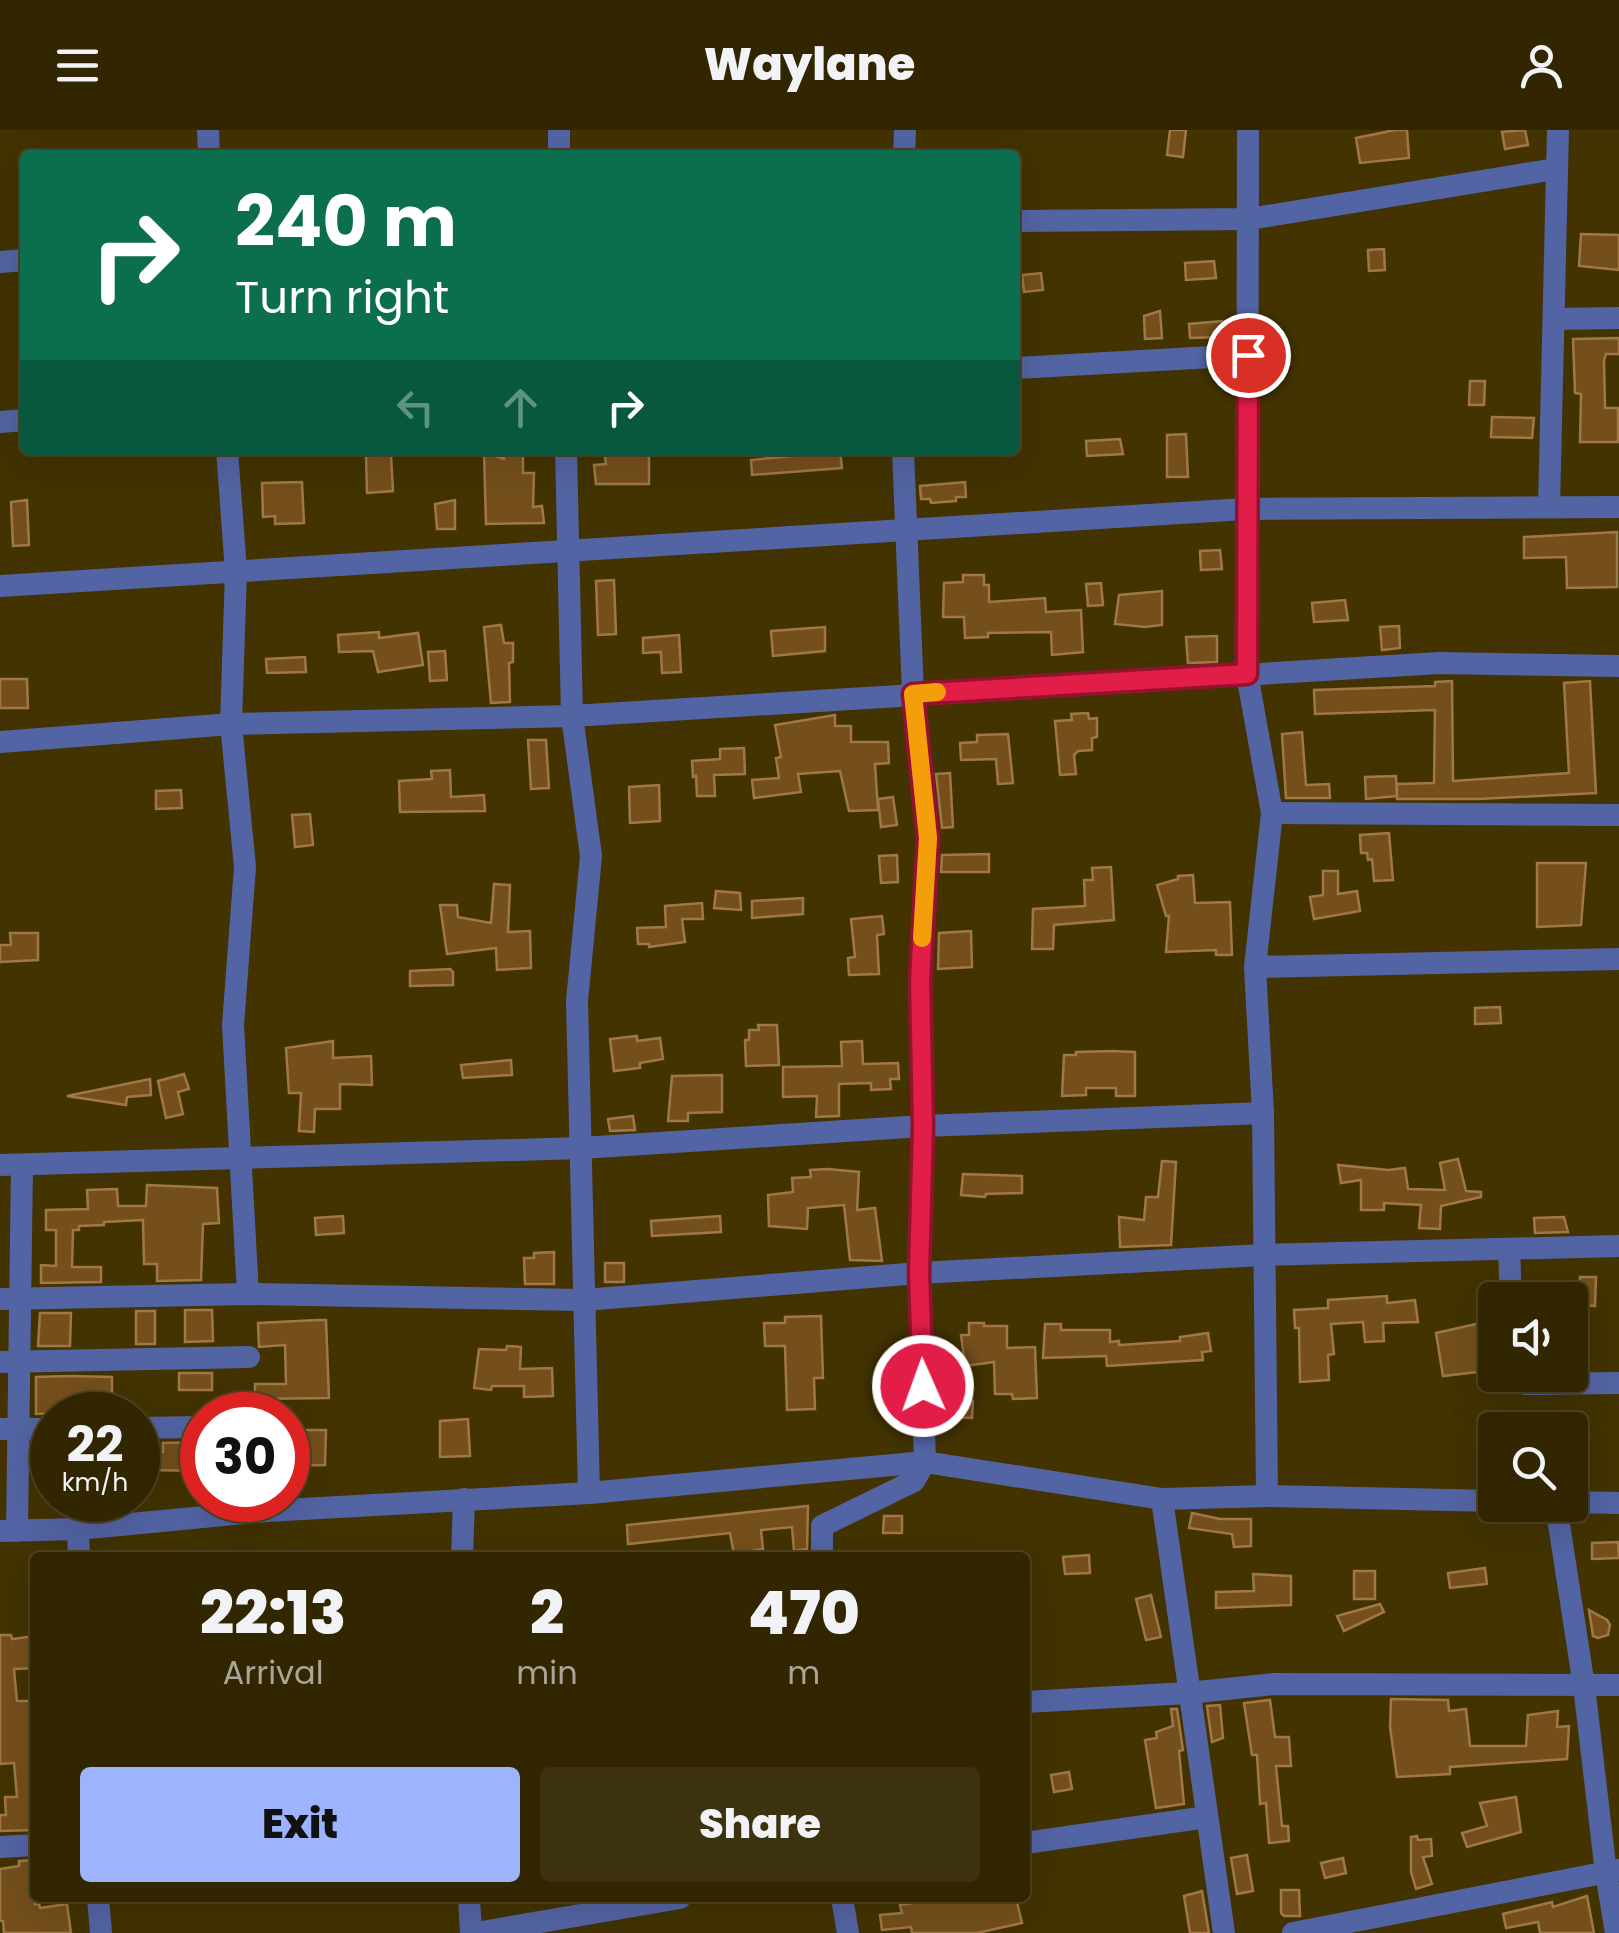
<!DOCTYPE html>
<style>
:root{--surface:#322601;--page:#3d3210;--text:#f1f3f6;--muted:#a8a599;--line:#4d4323;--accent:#9eb3fd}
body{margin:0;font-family:Poppins,sans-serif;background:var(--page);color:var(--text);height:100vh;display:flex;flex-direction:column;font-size:38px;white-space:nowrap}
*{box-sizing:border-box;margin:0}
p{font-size:32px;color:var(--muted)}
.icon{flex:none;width:55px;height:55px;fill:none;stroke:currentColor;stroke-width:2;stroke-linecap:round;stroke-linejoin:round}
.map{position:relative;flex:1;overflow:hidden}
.panel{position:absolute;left:30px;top:1422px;width:1000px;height:350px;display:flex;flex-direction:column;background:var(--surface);border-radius:10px;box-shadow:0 10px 40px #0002,0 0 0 2px var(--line)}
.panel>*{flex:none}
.banner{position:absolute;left:20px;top:20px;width:1000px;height:305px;border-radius:10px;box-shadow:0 10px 40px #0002,0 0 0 2px var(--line);background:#0b6e4f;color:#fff;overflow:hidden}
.fabs{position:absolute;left:1478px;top:1152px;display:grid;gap:20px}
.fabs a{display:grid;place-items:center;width:110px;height:110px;border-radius:10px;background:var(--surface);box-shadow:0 10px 40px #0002,0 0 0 2px var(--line);font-size:50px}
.speed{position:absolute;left:30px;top:1262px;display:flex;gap:20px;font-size:50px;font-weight:700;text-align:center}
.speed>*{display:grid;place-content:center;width:130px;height:130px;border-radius:50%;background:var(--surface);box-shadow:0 10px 40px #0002,0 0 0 2px var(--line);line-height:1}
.speed small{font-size:25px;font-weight:400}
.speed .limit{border:15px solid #d22;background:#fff;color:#111}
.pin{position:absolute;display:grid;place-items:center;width:85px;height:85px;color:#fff;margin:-42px;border:5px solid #fff;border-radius:50%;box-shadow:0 2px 10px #0007}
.me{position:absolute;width:110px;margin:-55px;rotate:358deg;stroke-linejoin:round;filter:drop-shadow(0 0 8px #0008)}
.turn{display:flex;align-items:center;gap:35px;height:210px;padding:0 50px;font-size:45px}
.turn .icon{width:130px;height:130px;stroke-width:2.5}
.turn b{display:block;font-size:70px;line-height:85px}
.lanes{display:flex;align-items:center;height:95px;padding:0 50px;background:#0003;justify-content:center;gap:50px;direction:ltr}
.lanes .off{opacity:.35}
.eta{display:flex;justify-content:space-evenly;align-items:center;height:170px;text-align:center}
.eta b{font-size:60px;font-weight:800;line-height:70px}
.action{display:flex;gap:20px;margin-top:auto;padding:20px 50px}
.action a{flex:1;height:115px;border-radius:10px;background:var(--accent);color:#111;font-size:40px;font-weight:800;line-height:115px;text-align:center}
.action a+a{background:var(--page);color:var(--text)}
header{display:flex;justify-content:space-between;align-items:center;height:130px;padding:0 50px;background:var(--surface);font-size:45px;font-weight:800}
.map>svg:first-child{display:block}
</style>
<header><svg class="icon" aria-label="menu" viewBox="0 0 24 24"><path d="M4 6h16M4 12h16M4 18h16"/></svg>Waylane<svg class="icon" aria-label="person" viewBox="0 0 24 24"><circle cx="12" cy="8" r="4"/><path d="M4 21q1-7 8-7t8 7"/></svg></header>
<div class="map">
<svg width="1619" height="1803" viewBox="0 0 1619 1803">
<rect width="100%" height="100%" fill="#423301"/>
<g fill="#744f1b" stroke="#a07846" stroke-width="2.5">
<polygon points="1170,0 1186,0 1183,27 1167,25"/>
<polygon points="1395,0 1407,0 1409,28 1360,33 1356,8"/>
<polygon points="1525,0 1528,15 1505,19 1502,2"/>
<polygon points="1581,104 1619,105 1619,140 1579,136"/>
<polygon points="1384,119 1385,140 1369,141 1368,120"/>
<polygon points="1214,131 1216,148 1186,150 1185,133"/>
<polygon points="1041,143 1043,160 1024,162 1022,145"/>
<polygon points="1160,181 1162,208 1145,209 1144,186"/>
<polygon points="1222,191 1223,207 1190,208 1189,194"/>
<polygon points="1619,208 1619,224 1606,224 1604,230 1605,278 1618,278 1618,312 1580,312 1581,264 1575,263 1573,209"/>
<polygon points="1470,251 1485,251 1484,275 1469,275"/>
<polygon points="1492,287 1534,288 1532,308 1491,307"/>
<polygon points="1186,304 1188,347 1167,347 1167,305"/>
<polygon points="1120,309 1123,324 1087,326 1086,311"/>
<polygon points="504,320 523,320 523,343 534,343 533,377 542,376 544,393 486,394 484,322 504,329"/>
<polygon points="604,320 649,320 649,354 596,354 594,335 606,334"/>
<polygon points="810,320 840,320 842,338 752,345 751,330 810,324"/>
<polygon points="391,325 393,361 367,363 366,326"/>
<polygon points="302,352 304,393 275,394 275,386 263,387 262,353"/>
<polygon points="965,352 966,367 956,367 956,371 931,373 930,369 921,369 920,356"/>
<polygon points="27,370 29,415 13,416 11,372"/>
<polygon points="455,370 455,399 437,399 435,374"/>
<polygon points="1617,402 1617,457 1567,458 1566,427 1524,428 1524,407"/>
<polygon points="1220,420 1222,439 1201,440 1200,421"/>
<polygon points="963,445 984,445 984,455 989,455 989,472 1045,468 1046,482 1081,480 1083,522 1052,525 1051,502 988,503 988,507 965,508 964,487 943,487 944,453 963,452"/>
<polygon points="614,450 616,504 598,505 596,451"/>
<polygon points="1101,453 1103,475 1088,476 1086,454"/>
<polygon points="1162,461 1162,495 1145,497 1115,494 1119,465"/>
<polygon points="1345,470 1348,490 1314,492 1312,473"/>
<polygon points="501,495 504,513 513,513 513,532 509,533 510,572 491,573 484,497"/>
<polygon points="1399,496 1400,518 1382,520 1380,497"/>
<polygon points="825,497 825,521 773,526 771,501"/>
<polygon points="379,502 379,508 418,503 423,535 378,542 373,521 339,522 338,505"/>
<polygon points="679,505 681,542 662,543 661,522 643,523 643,508"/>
<polygon points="1217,506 1217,532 1188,533 1186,507"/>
<polygon points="445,521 447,550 430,551 428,522"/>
<polygon points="305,527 306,542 267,543 266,529"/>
<polygon points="0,549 27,549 28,578 0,578"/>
<polygon points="1452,551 1453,651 1569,643 1564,553 1590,551 1596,663 1479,669 1397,669 1397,654 1434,653 1435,580 1315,584 1314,560 1435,556 1435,552"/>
<polygon points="1088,583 1089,589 1097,588 1097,607 1092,608 1092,620 1078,621 1074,625 1076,644 1060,645 1055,591 1072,590 1071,584"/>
<polygon points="835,585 835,596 851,596 851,612 888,612 889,633 875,634 878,680 849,681 840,641 798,644 801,662 754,668 752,650 779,648 776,628 781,627 775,595"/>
<polygon points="1302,602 1306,655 1329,654 1330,668 1286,668 1282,604"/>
<polygon points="1008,604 1013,653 998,654 996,629 961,630 960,613 977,612 977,605"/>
<polygon points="528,610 546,610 549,658 531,659"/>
<polygon points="744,618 745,644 714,645 715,666 697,666 696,646 693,647 692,631 720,629 720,619"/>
<polygon points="450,640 451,667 484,665 485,681 400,682 399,651 432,649 431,641"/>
<polygon points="950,643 953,697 942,698 936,644"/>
<polygon points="1396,646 1397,666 1366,669 1365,647"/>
<polygon points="659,655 660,691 630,693 629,657"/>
<polygon points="181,660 182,678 156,679 156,661"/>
<polygon points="893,667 897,695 881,697 878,669"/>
<polygon points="310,684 313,715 295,717 292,685"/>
<polygon points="1389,703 1393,750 1374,751 1372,729 1368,730 1367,723 1361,723 1360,705"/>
<polygon points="989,724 989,742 941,742 942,725"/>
<polygon points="897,725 898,752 881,753 879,726"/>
<polygon points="1537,733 1586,733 1581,795 1537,797"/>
<polygon points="1111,737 1114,790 1054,795 1053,819 1032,819 1033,779 1085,776 1084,750 1093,750 1092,738"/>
<polygon points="1323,741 1338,741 1338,764 1357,761 1360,781 1314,789 1310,767 1323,765"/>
<polygon points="1193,745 1195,773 1230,772 1232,825 1216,825 1216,820 1166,822 1169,786 1166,786 1157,755 1178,749 1178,746"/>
<polygon points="494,754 510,755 508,802 530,801 531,838 497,840 496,818 447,824 440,775 457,775 458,787 491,793"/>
<polygon points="716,761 740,763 741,780 714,778"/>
<polygon points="803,768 803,784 752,788 752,771"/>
<polygon points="702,773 703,789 682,789 685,812 649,817 649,814 638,814 637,798 666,797 665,776"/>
<polygon points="882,786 884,804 877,805 879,844 849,845 848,828 855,827 851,789"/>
<polygon points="971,801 972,837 938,839 939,803"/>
<polygon points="10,803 38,803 38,830 0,832 0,815 11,815"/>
<polygon points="450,839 453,842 453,855 410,856 410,841"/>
<polygon points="1500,877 1501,893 1475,894 1475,878"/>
<polygon points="758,895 777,895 779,935 746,936 745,910 749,910 749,900 759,900"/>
<polygon points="637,906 637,911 660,908 663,929 640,933 640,938 614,941 610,909"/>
<polygon points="333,911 333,928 371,926 372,955 340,954 340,979 315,979 314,1002 299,1001 301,963 289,963 286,918"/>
<polygon points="862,911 863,934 898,933 899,949 890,949 891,959 871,960 871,953 839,954 839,986 816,987 817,966 783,967 783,937 842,936 841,912"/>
<polygon points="1112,921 1135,922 1135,966 1116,966 1116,958 1086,958 1086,965 1062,966 1064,925 1076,925 1076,922"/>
<polygon points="511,930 512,945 463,948 461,935"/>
<polygon points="184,944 189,959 178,962 183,984 166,988 158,951"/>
<polygon points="722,945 722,982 688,983 688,991 668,991 672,946"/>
<polygon points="150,949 151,965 127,967 126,975 67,966"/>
<polygon points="633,986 635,1000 610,1001 608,989"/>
<polygon points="1458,1029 1466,1061 1481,1062 1481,1067 1441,1076 1440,1099 1419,1098 1421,1075 1384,1073 1384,1080 1361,1080 1361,1050 1341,1053 1338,1035 1388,1040 1405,1038 1408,1059 1445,1060 1440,1033"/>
<polygon points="1162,1031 1176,1032 1171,1115 1120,1117 1119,1087 1144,1090 1146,1067 1158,1067"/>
<polygon points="828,1039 859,1042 857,1080 875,1078 882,1131 850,1130 844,1075 808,1078 807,1099 769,1096 768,1065 793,1062 792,1048 811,1047 810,1040"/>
<polygon points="963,1044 1022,1046 1022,1063 986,1064 985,1067 961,1065"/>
<polygon points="147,1055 217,1058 219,1093 203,1094 201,1150 157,1151 157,1134 144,1134 143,1090 104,1092 104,1095 79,1096 79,1100 73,1100 72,1137 101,1137 101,1152 41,1153 41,1135 56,1136 56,1100 46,1100 46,1080 88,1079 87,1060 117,1059 118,1076 146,1076"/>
<polygon points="343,1086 344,1103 316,1105 315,1088"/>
<polygon points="720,1086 721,1102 652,1106 651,1091"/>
<polygon points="1564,1087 1568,1102 1535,1103 1534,1088"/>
<polygon points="554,1122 554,1154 525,1154 524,1128 534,1128 534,1123"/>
<rect x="605" y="1133" width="19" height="19"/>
<polygon points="1580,1147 1596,1147 1595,1176 1580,1175"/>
<polygon points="1387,1166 1387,1173 1415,1170 1418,1192 1383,1193 1384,1211 1365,1212 1363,1192 1331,1194 1334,1224 1328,1225 1329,1250 1300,1252 1299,1198 1295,1198 1294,1180 1328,1178 1328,1170"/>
<polygon points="185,1180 212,1180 213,1211 185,1212"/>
<rect x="136" y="1181" width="19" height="33"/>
<polygon points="40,1183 71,1183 70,1216 38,1216"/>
<polygon points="821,1186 823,1248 814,1248 815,1279 787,1280 785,1216 765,1216 764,1193 785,1193 785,1187"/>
<polygon points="318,1190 326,1190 329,1268 255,1269 255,1254 286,1254 285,1215 259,1217 258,1193"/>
<polygon points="1485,1192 1486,1196 1493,1195 1495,1240 1443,1246 1436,1203"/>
<polygon points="969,1193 984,1193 984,1196 1007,1196 1007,1218 1035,1217 1037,1268 1013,1269 1012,1264 995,1264 994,1232 965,1236 961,1205 969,1205"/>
<polygon points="1045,1194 1061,1194 1061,1200 1110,1200 1110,1212 1119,1211 1119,1215 1180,1211 1180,1207 1208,1203 1211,1221 1202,1222 1203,1230 1107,1236 1106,1226 1043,1228"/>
<polygon points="507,1216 521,1217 520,1239 552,1238 553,1266 524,1267 524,1256 492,1256 491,1260 474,1258 479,1219 506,1220"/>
<rect x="179" y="1243" width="33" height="17"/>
<polygon points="69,1246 112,1247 112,1281 36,1284 36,1247"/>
<polygon points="949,1271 973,1271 972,1288 948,1287"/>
<polygon points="468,1289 470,1326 440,1327 440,1291"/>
<polygon points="288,1300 326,1300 325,1335 288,1336"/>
<polygon points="202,1312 202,1341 148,1340 148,1322 163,1322 163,1313"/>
<rect x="34" y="1314" width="18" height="33"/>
<polygon points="808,1376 807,1419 794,1421 792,1397 761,1400 763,1419 734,1424 730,1403 628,1414 627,1395"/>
<polygon points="1192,1383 1220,1389 1251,1389 1251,1416 1234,1417 1232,1404 1189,1398"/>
<polygon points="884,1386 902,1386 902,1403 883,1403"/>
<polygon points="1618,1412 1619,1428 1592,1429 1592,1413"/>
<polygon points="1089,1425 1090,1443 1065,1444 1063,1427"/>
<polygon points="1485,1438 1487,1454 1450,1458 1448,1443"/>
<rect x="1354" y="1441" width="21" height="28"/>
<polygon points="1253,1444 1291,1446 1291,1475 1216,1478 1216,1462 1254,1461"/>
<polygon points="1151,1465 1161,1507 1146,1510 1136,1469"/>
<polygon points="1380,1474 1384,1482 1344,1501 1337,1486"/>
<polygon points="1589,1480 1607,1490 1610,1495 1608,1505 1598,1508 1593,1506"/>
<polygon points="0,1505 11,1505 12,1509 35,1506 35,1538 14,1539 17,1571 35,1571 35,1700 0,1701 0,1685 6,1685 5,1667 17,1667 14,1633 0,1634"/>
<polygon points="1391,1569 1448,1570 1449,1581 1466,1579 1470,1616 1526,1616 1528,1585 1558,1581 1557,1597 1569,1596 1567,1629 1450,1637 1450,1644 1397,1647 1390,1597"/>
<polygon points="1270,1570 1275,1607 1289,1607 1291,1636 1276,1636 1282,1696 1288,1696 1289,1711 1269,1713 1266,1673 1260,1674 1257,1625 1252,1625 1244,1573"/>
<polygon points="1220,1575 1223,1608 1212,1612 1207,1576"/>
<polygon points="1171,1579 1177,1579 1183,1620 1179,1621 1184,1674 1156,1678 1145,1610 1157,1608 1156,1602 1173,1596"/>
<polygon points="1069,1642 1072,1659 1054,1662 1051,1645"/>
<polygon points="1516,1667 1521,1702 1467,1717 1462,1703 1487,1696 1480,1673"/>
<polygon points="1417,1706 1418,1710 1431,1709 1432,1726 1423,1727 1432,1754 1416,1759 1411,1742 1411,1707"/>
<polygon points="1247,1725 1253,1761 1237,1764 1231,1728"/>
<polygon points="1343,1728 1346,1743 1325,1748 1321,1733"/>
<polygon points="35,1730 35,1774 39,1774 40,1778 67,1774 71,1803 4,1803 3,1791 0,1791 0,1739 19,1736 19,1731"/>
<polygon points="1281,1760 1299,1760 1300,1786 1284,1786 1281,1783"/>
<polygon points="1202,1761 1209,1803 1190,1803 1184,1766"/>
<polygon points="1587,1766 1594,1803 1540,1803 1538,1792 1506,1798 1503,1784 1552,1772 1553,1777"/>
<polygon points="946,1768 956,1768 956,1772 1016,1768 1022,1793 977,1803 912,1803 911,1797 882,1800 880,1785 902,1783 900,1775"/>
</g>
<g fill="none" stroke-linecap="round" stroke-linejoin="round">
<g stroke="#5364a4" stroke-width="22">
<polyline points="208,0 209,25"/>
<polyline points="559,0 559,25"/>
<polyline points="1248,0 1247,544 1272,683 1255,837 1263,983 1267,1366"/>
<polyline points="904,25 905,0"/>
<polyline points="1015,91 1249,89 1556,39"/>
<polyline points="0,132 25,130"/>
<polyline points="1554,189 1619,188"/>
<polyline points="1015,238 1248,225"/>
<polyline points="0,292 25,290"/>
<polyline points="227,320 236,441 231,594 245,737 233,895 248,1164"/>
<polyline points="566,320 572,586 591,726 577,871 589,1363"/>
<polyline points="1549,377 1558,0"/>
<polyline points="0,456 1245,379 1619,377"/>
<polyline points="0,612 231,594 572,586 1439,533 1619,536"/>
<polyline points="1272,683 1619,685"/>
<polyline points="1255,837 1619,829"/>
<polyline points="0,1035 581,1018 923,996 1263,983"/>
<polyline points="1509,1119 1511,1170"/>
<polyline points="0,1169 248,1164 584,1170 919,1143 1263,1125 1619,1116"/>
<polyline points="0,1232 249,1227"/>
<polyline points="1516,1245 1517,1250 1525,1254 1619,1253"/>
<polyline points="138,1298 202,1297"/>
<polyline points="0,1299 52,1299"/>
<polyline points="1162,1369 1224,1803"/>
<polyline points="1570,1372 1619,1373"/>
<polyline points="1556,1375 1584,1556 1606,1743 1616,1803"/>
<polyline points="78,1399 79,1428"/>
<polyline points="0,1401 78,1399 266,1381 589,1363 925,1332 1162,1369 1267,1366 1495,1371"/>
<polyline points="17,1401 22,1035"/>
<polyline points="462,1428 464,1369"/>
<polyline points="822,1428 822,1396 914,1351 925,1332 919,1143 923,996 920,850 928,709 913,564 903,320"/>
<polyline points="1025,1572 1188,1563 1274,1554 1619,1555"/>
<polyline points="1025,1713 1207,1687"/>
<polyline points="0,1717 35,1715"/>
<polyline points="98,1768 101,1803"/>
<polyline points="469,1768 471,1803"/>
<polyline points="842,1768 848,1803"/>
<polyline points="476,1803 680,1768"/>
<polyline points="1293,1803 1618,1740"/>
</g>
</g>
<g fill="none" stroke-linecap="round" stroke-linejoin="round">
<defs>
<polyline id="route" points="923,1256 919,1143 923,996 920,850 928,708 913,564 1247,544 1248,225"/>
</defs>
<use href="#route" stroke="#92132f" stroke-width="25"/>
<use href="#route" stroke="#e11d48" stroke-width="18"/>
<polyline stroke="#f59e0b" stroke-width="18" points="922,808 928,708 913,564 937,562"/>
</g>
</svg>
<div class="fabs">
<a><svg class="icon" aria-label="sound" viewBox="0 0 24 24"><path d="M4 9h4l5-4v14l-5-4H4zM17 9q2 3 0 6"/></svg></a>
<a><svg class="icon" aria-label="search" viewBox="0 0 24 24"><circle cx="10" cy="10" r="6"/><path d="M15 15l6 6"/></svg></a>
</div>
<div class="speed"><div>22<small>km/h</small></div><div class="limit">30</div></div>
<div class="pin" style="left:1248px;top:225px;background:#d93025"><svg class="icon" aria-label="arrive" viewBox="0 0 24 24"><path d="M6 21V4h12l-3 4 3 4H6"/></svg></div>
<svg class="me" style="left:923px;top:1256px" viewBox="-20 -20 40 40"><circle r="17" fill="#e11d48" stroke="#fff" stroke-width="3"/><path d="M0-11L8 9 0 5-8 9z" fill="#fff"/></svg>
<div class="banner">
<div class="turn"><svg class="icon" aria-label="right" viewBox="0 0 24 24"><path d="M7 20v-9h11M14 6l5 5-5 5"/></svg><div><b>240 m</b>Turn right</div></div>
<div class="lanes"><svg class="icon off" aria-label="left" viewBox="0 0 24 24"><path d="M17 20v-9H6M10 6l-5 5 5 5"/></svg><svg class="icon off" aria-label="ahead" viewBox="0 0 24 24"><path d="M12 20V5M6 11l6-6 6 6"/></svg><svg class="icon" aria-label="right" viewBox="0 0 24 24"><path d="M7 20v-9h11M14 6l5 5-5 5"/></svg></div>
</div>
<section class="panel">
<div class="eta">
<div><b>22:13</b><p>Arrival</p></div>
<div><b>2</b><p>min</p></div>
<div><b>470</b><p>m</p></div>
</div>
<div class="action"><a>Exit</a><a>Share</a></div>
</section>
</div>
